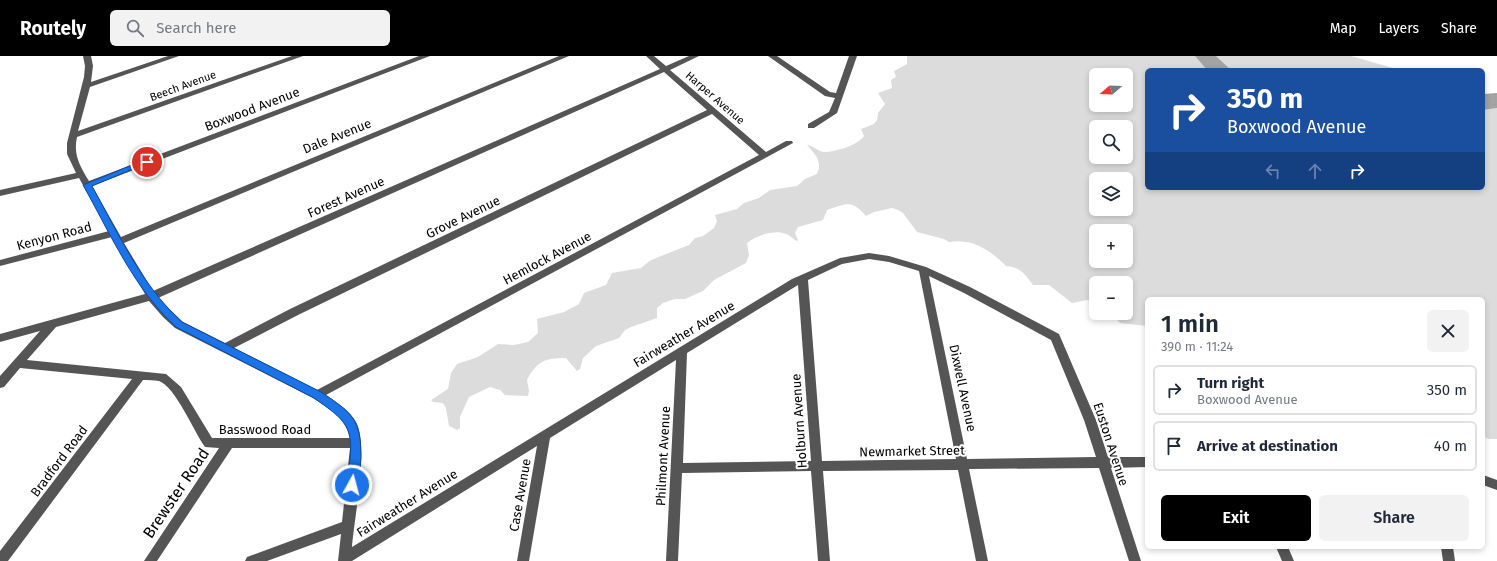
<!DOCTYPE html>
<meta charset="utf-8">
<style>
:root{--surface:#fff;--page:#f2f2f3;--text:#1f2937;--muted:#747a83;--line:#e0e1e3;--accent:#000}
body{margin:0;font-family:"Fira Sans",sans-serif;background:var(--page);color:var(--text);height:100vh;display:flex;flex-direction:column;font-size:15px;white-space:nowrap}
*{box-sizing:border-box;margin:0}
p{font-size:13px;color:var(--muted)}
.icon{flex:none;width:22px;height:22px;fill:none;stroke:currentColor;stroke-width:2;stroke-linecap:round;stroke-linejoin:round}
.map{position:relative;flex:1;overflow:hidden}
.sheet{position:absolute;left:1145px;top:241px;width:340px;height:252px;display:flex;flex-direction:column;background:var(--surface);border-radius:6px;box-shadow:0 2px 6px #0003}
.sheet>*{flex:none}
.hud{position:absolute;left:1145px;top:12px;width:340px;height:122px;border-radius:6px;box-shadow:0 2px 6px #0003;background:#1a4fa0;color:#fff;overflow:hidden}
.needle{width:26px;rotate:251deg}
.fabs{position:absolute;left:1089px;top:12px;display:grid;gap:8px}
.fabs a{display:grid;place-items:center;width:44px;height:44px;border-radius:6px;background:var(--surface);box-shadow:0 2px 6px #0003;font-size:20px}
.pin{position:absolute;display:grid;place-items:center;width:34px;height:34px;color:#fff;margin:-17px;border:2px solid #fff;border-radius:50%;box-shadow:0 1px 4px #0007}
.me{position:absolute;width:44px;margin:-22px;rotate:7deg;stroke-linejoin:round;filter:drop-shadow(0 0 3px #0008)}
.turn{display:flex;align-items:center;gap:14px;height:84px;padding:0 16px;font-size:18px}
.turn .icon{width:52px;height:52px;stroke-width:2.5}
.turn b{display:block;font-size:28px;line-height:34px}
.lanes{display:flex;align-items:center;height:38px;padding:0 16px;background:#0003;justify-content:center;gap:20px;direction:ltr}
.lanes .off{opacity:.35}
.round{display:grid;place-items:center;flex:none;width:42px;height:42px;border-radius:6px;background:var(--page)}
.summary{display:flex;align-items:center;justify-content:space-between;height:68px;padding:0 16px}
h1{font-size:24px;font-weight:600;line-height:30px}
.action{display:flex;gap:8px;margin-top:auto;padding:8px 16px}
.action a{flex:1;height:46px;border-radius:6px;background:var(--accent);color:#fff;font-size:16px;font-weight:600;line-height:46px;text-align:center}
.action a+a{background:var(--page);color:var(--text)}
ul{padding:0;list-style:none}
li{display:flex;align-items:center;gap:12px;height:50px;margin:0 8px 6px;padding:0 8px;border:2px solid var(--line);border-radius:6px}
li div{flex:1}
li b{display:block;font-size:15px}
li em{font-style:normal}
header{display:flex;align-items:center;gap:24px;box-sizing:border-box;height:56px;padding:0 20px;background:var(--accent);color:#fff}
header strong{font-size:19px}
nav{display:flex;gap:22px;margin-inline-start:auto;font-size:14px}
.search{width:280px;height:36px;background:var(--page);display:flex;align-items:center;gap:10px;box-sizing:border-box;padding:0 14px;border-radius:6px;color:var(--muted);font-size:15px}
.map>svg:first-child{display:block}
</style>
<header>
<strong>Routely</strong>
<div class="search"><svg class="icon" aria-label="search" viewBox="0 0 24 24"><circle cx="10" cy="10" r="6"/><path d="M15 15l6 6"/></svg>Search here</div>
<nav><a>Map</a><a>Layers</a><a>Share</a></nav>
</header>
<div class="map">
<svg width="1497" height="505" viewBox="0 0 1497 505">
<rect width="100%" height="100%" fill="#fff"/>
<g fill="#dcdcdc" fill-rule="evenodd">
<path d="M907 0H1195L1207 14H1147V132H1483V54L1497 52V383H1488L1483 380V243H1147V270L1120 267 1111 257H1126V227H1096V246L1087 244 1072 247 1049 229H1033C1025 218 1020 211 1006 210 990 194 972 182 949 186L944 183 917 176 903 157 898 154 892 152 874 156 866 160C851 143 847 148 827 154L823 164 798 171 795 177 798 184 797 185C793 183 790 179 786 178 775 173 755 180 747 187L749 199 746 207 714 224 703 235 685 243H675L663 247 657 252V262L631 271 625 274 619 282 596 290 583 302 580 313 577 315 566 302C545 302 537 305 527 324L529 335 528 340 505 339 500 334 490 331 469 341 460 361V372L457 374 449 370 446 352 443 347 433 346 431 344 448 333 451 317 457 308 478 301 498 288 514 289 528 286 538 277 537 263 564 256 579 248 584 237 606 229 612 217 641 212 651 204 689 189 695 182 703 180 714 172 717 165 715 159 737 153 744 147 759 142 770 134 797 130 805 123 817 118C823 106 815 98 807 89 814 90 817 95 824 96 836 96 858 89 864 80L861 73 874 68 877 64 878 57 885 48 878 37 892 32 891 24 896 21 894 15 907 8ZM1096 19H1126V49H1096ZM1096 71H1126V101H1096ZM1096 123H1126V153H1096ZM1096 175H1126V205H1096Z"/>
<polygon points="1216,0 1351,0 1400,14 1231,14"/>
</g>
<g fill="#a3a3a3">
<polygon points="1195,0 1216,0 1231,14 1207,14"/>
<polygon points="1497,37 1497,52 1483,54 1483,38"/>
</g>
<g fill="none" stroke-linecap="round" stroke-linejoin="round">
<g fill="#555" fill-rule="evenodd">
<path d="M83 0H91L93 10 91 26 168 0H179L90 31 78 75 292 0H303L77 81C73 99 80 110 89 125L419 0H430L92 130 121 181 559 0H569L124 187 153 235 660 13 646 0H654L666 10 689 0H699L670 14 766 96 786 85H792L793 87 326 339C337 347 349 354 356 366 369 389 354 463 352 491L792 223 840 202 869 197 889 200 926 211 970 231 1059 278 1096 364 1108 401H1147V411L1111 412 1141 505H1129L1099 412 969 413 988 505H976L958 414 823 415 830 505H818L811 415 682 417 678 505H666L676 304 550 382 529 505H517L537 390 352 505H338L341 478 267 505H245L247 501 342 466 350 392H232L157 505H144L219 392 205 391C194 376 175 330 159 325 154 324 148 324 143 324L8 505H0V495L132 323 20 312 4 331 0 332V320L40 275 0 286V278L145 238 112 181 0 210V204L109 175 79 122 0 140V134L76 117 67 98V87L84 21 85 10ZM664 16 707 54 290 253 225 287 183 266 158 242ZM712 58 759 99 317 334 234 292 298 259ZM869 203 889 206 919 215 956 403 822 405 808 224 842 208ZM929 220 964 237 1051 284 1084 364 1096 401 967 403ZM798 229 811 405 683 407 687 297ZM149 245 163 261 175 272 313 342C328 352 348 362 350 382H212L181 331 166 318 27 304 56 271Z"/>
<polygon points="768,0 777,0 830,36 836,37 849,0 857,0 837,57 814,72 808,72 808,68 829,56 835,42 825,40"/>
<polygon points="1483,419 1497,424 1497,434 1483,429"/>
<polygon points="1276,491 1288,491 1294,505 1282,505"/>
<polygon points="1441,491 1453,491 1455,505 1443,505"/>
</g>
</g>
<path fill="#1a73e8" stroke="#114b97" d="M144 104H147L150 106 92 130C118 177 142 230 182 266L321 336C352 357 361 362 361 402 360 411 360 424 356 432L352 434 349 432C346 426 349 417 349 411 355 370 345 364 314 342L176 271C134 233 110 177 83 129Z"/>
<g text-anchor="middle" dominant-baseline="central" stroke-width="4" stroke-linejoin="round" paint-order="stroke">
<g font-size="11" fill="#000" stroke="#fff">
<text transform="translate(183 30) rotate(-20)">Beech Avenue</text>
<text transform="translate(715 42) rotate(41)">Harper Avenue</text>
</g>
<g font-size="13" fill="#000" stroke="#fff">
<text transform="translate(252 53) rotate(-21)">Boxwood Avenue</text>
<text transform="translate(337 80) rotate(-22)">Dale Avenue</text>
<text transform="translate(346 141) rotate(-24)">Forest Avenue</text>
<text transform="translate(463 161) rotate(-26)">Grove Avenue</text>
<text transform="translate(54 180) rotate(-15)">Kenyon Road</text>
<text transform="translate(547 202) rotate(-28)">Hemlock Avenue</text>
<text transform="translate(684 278) rotate(-31)">Fairweather Avenue</text>
<text transform="translate(963 332) rotate(78)">Dixwell Avenue</text>
<text transform="translate(799 365) rotate(-94)">Holburn Avenue</text>
<text x="265" y="373">Basswood Road</text>
<text transform="translate(1111 388) rotate(72)">Euston Avenue</text>
<text transform="translate(912 395) rotate(-1)">Newmarket Street</text>
<text transform="translate(663 400) rotate(-87)">Philmont Avenue</text>
<text transform="translate(59 405) rotate(-53)">Bradford Road</text>
<text transform="translate(520 439) rotate(-80)">Case Avenue</text>
<text transform="translate(407 447) rotate(-32)">Fairweather Avenue</text>
</g>
<g font-size="16" fill="#000" stroke="#fff">
<text transform="translate(176 437) rotate(-56)">Brewster Road</text>
</g>
</g>
</svg>
<div class="fabs">
<a><svg class="needle" viewBox="-14 -14 28 28"><path d="M0-13l5 13h-10z" fill="#e53935"/><path d="M0 13l5-13h-10z" fill="#747a83"/></svg></a>
<a><svg class="icon" aria-label="search" viewBox="0 0 24 24"><circle cx="10" cy="10" r="6"/><path d="M15 15l6 6"/></svg></a>
<a><svg class="icon" aria-label="layers" viewBox="0 0 24 24"><path d="M12 4l9 5-9 5-9-5zM3 14l9 5 9-5"/></svg></a>
<a>+</a>
<a>−</a>
</div>
<div class="pin" style="left:147px;top:106px;background:#d93025"><svg class="icon" aria-label="arrive" viewBox="0 0 24 24"><path d="M6 21V4h12l-3 4 3 4H6"/></svg></div>
<svg class="me" style="left:352px;top:429px" viewBox="-20 -20 40 40"><circle r="17" fill="#1a73e8" stroke="#fff" stroke-width="3"/><path d="M0-11L8 9 0 5-8 9z" fill="#fff"/></svg>
<div class="hud">
<div class="turn"><svg class="icon" aria-label="right" viewBox="0 0 24 24"><path d="M7 20v-9h11M14 6l5 5-5 5"/></svg><div><b>350 m</b>Boxwood Avenue</div></div>
<div class="lanes"><svg class="icon off" aria-label="left" viewBox="0 0 24 24"><path d="M17 20v-9H6M10 6l-5 5 5 5"/></svg><svg class="icon off" aria-label="ahead" viewBox="0 0 24 24"><path d="M12 20V5M6 11l6-6 6 6"/></svg><svg class="icon" aria-label="right" viewBox="0 0 24 24"><path d="M7 20v-9h11M14 6l5 5-5 5"/></svg></div>
</div>
<section class="sheet">
<div class="summary"><div><h1>1 min</h1><p>390 m · 11:24</p></div><a class="round"><svg class="icon" aria-label="close" viewBox="0 0 24 24"><path d="M6 6l12 12M18 6L6 18"/></svg></a></div>
<ul>
<li><svg class="icon" aria-label="right" viewBox="0 0 24 24"><path d="M7 20v-9h11M14 6l5 5-5 5"/></svg><div><b>Turn right</b><p>Boxwood Avenue</p></div><em>350 m</em></li>
<li><svg class="icon" aria-label="arrive" viewBox="0 0 24 24"><path d="M6 21V4h12l-3 4 3 4H6"/></svg><div><b>Arrive at destination</b></div><em>40 m</em></li>
</ul>
<div class="action"><a>Exit</a><a>Share</a></div>
</section>
</div>
